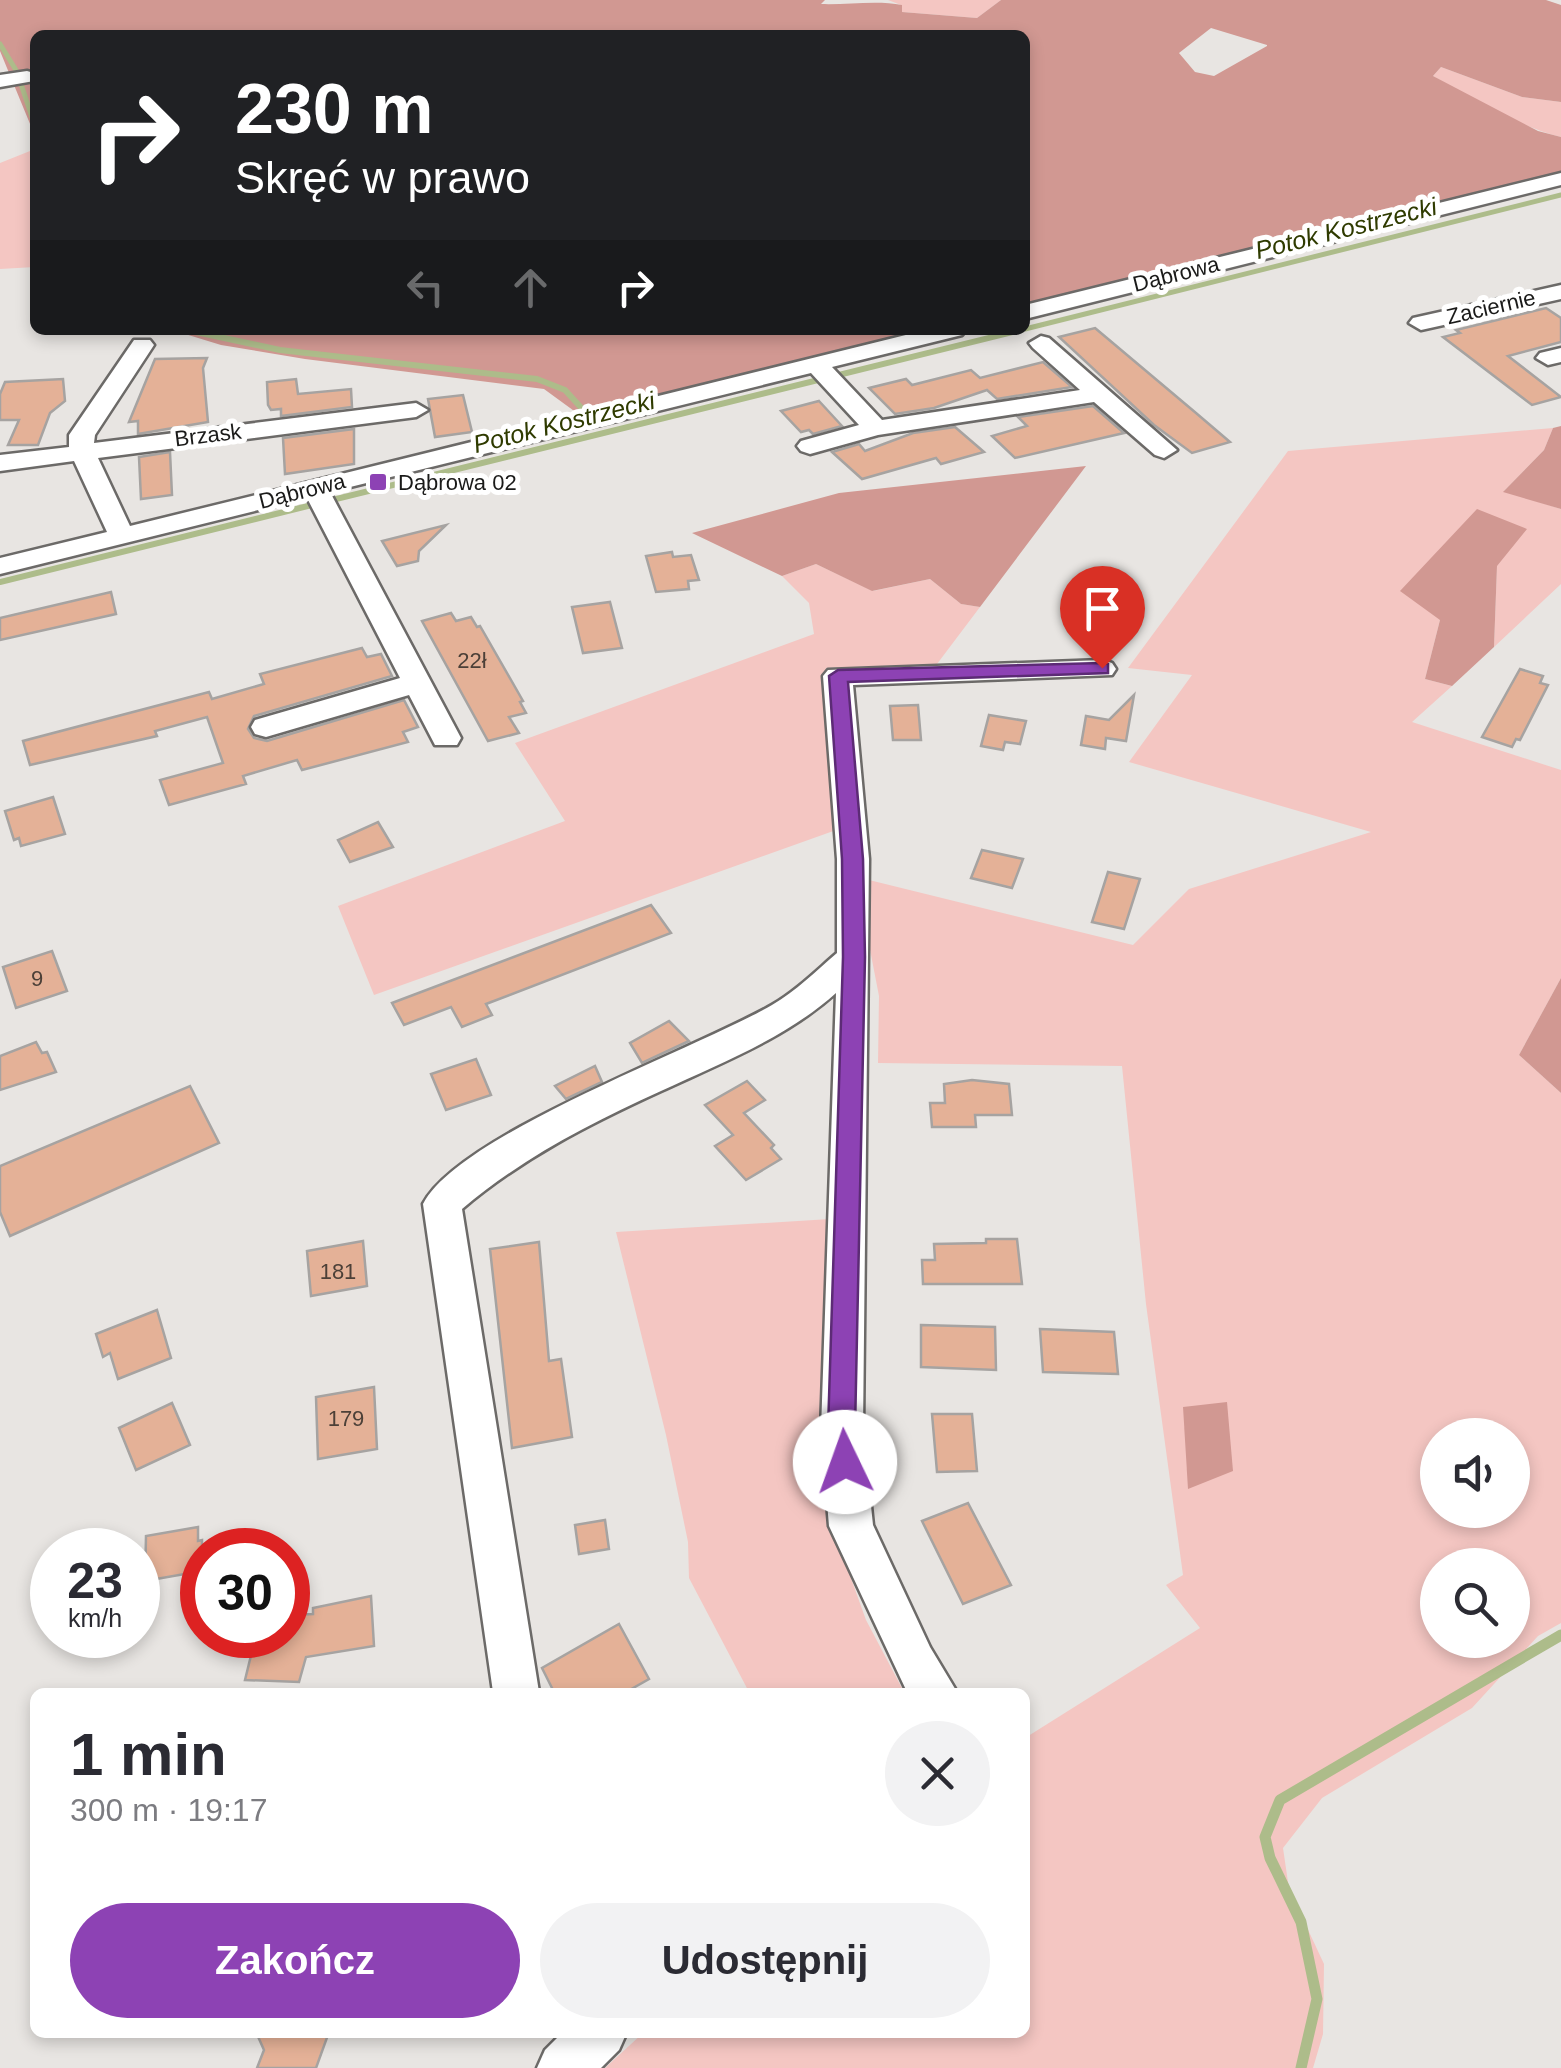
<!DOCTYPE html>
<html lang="pl">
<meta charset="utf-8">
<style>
:root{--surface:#fff;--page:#f2f2f3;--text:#2b2b33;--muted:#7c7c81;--accent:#8d42b4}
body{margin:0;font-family:Arial,sans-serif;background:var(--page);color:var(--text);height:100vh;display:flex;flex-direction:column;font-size:38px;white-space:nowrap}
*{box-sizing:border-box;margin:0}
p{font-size:32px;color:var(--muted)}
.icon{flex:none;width:55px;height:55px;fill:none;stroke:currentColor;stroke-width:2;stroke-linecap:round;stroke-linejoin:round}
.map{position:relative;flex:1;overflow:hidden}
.details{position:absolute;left:30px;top:1688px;width:1000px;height:350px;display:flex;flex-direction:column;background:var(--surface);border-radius:15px;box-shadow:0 5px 15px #0003}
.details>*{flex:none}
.banner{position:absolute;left:30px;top:30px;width:1000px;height:305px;border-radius:15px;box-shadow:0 5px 15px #0003;background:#202124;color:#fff;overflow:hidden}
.controls{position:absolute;left:1420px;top:1418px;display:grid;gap:20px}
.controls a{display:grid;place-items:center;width:110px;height:110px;border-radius:50%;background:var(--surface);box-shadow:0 5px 15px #0003;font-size:50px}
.speed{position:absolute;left:30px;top:1528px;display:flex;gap:20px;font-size:50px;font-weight:700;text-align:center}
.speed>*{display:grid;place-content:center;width:130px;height:130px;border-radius:50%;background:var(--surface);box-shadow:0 5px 15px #0003;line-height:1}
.speed small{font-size:25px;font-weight:400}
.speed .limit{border:15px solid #d22;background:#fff;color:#111}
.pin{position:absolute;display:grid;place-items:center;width:85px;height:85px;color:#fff;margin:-102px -42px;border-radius:50% 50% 50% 0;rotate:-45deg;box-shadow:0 0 10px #0007}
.pin .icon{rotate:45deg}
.me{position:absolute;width:110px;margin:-55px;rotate:357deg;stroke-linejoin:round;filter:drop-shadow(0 0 8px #0008)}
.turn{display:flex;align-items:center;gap:35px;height:210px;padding:0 40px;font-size:45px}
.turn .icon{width:130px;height:130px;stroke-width:2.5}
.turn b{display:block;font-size:70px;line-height:85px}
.lanes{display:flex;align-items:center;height:95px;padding:0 40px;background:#0003;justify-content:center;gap:50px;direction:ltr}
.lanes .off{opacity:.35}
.round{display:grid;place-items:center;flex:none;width:105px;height:105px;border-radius:52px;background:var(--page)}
.overview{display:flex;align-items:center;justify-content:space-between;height:170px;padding:0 40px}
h1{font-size:60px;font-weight:700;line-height:75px}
.primary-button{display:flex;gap:20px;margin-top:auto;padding:20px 40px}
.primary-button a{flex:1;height:115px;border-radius:60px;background:var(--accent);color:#fff;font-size:40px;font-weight:700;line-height:115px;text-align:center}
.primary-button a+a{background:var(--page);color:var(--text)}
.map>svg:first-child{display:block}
</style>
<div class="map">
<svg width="1561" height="2068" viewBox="0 0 1561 2068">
<rect width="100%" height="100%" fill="#e8e5e2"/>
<g fill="#f4c6c2" fill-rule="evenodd">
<polygon points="888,0 1001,0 977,18 902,12 901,5"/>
<path d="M1441 67 1522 97 1561 102V137C1515 125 1473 100 1433 76Z"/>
<polygon points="35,149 35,267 0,269 0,163"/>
<path d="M1553 428 1544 450 1504 491 1561 509V584L1494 647 1497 566 1440 620 1425 679 1452 686 1412 722 1561 770V978L1519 1055 1561 1093V1623L1538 1636 1472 1708 1322 1798 1283 1848 1289 1889 1324 1964 1323 2034 1313 2068H605L643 2033 1025 2032V1738L1200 1628 1166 1585 1183 1575 1146 1304 1122 1066 878 1063 879 996 865 924V879L1133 945 1189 889 1371 832 1129 762 1192 675 1128 668 1288 451ZM1438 1435H1512V1510H1438ZM1438 1565H1512V1640H1438Z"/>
<polygon points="816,564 873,591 930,579 961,604 980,607 937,664 826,668 839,829 374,995 338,906 565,821 515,743 814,634 809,603 782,576"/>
<polygon points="830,1219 825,1506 866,1620 904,1692 749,1692 689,1578 688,1542 666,1435 616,1232"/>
</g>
<g fill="#d19892" fill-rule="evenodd">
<path d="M0 0H825L821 4C847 5 877 0 902 5V12L977 18 1001 0H1546L1561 5V102L1522 97 1441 67 1433 76 1538 131 1561 137V174L1025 306V35H35V136L0 51ZM1211 28 1267 45V46L1214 76 1195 72 1179 53Z"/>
<polygon points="172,330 929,330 581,416 544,389 305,359 221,345"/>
<polygon points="1561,426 1561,509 1503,492 1544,450 1553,428"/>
<polygon points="1086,466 980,607 961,604 930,579 872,591 816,564 782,576 692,533 839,493"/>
<polygon points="1477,509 1527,529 1497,566 1494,647 1452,686 1425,679 1440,620 1400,591"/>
<polygon points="1561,978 1561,1093 1519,1055"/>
<polygon points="1227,1402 1233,1471 1188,1489 1183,1407"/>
</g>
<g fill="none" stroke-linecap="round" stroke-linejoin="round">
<g stroke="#adbc8a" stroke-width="5">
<polyline points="0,44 19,75"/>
<polyline points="20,81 35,126"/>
<polyline points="1025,329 1561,195"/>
</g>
<g stroke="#adbc8a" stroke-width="6">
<polyline points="187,330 280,350 537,379 565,390 586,413"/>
<polyline points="0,582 1021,330"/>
</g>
<polyline stroke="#adbc8a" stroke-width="11" points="1301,2068 1317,1999 1301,1922 1270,1858 1265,1837 1280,1800 1561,1635"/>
</g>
<g fill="#e4b197" stroke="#a6a3a1" stroke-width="2.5">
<polygon points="1546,308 1561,318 1561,342 1508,356 1561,397 1532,405 1443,337 1460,333 1456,330"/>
<polygon points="1095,328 1196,413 1230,442 1192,453 1154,425 1059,337"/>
<polygon points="207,358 203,368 208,422 138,434 138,421 129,422 155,359"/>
<polygon points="1043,362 1072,387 997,399 987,390 934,408 895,414 869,388 906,379 912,385 971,370 980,378"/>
<polygon points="63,379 65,401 50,413 38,445 8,445 19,420 0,420 0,394 5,382"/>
<polygon points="296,379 298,394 351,389 352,407 281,416 281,409 271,410 268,405 267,382"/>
<polygon points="463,395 472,432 435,437 428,399"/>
<polygon points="819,401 842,426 813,434 809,430 801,432 781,411"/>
<polygon points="1093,406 1124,433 1015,458 992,436 1027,426 1018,417"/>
<polygon points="955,427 984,452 941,464 936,458 862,479 832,452 859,444 865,451 913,433"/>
<polygon points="354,429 354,464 285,474 283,438"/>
<polygon points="170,452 172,495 141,499 139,457"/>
<polygon points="446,525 419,551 418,561 397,566 382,541"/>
<polygon points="672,552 673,557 691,555 699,580 688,581 689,589 656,592 646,556"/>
<polygon points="111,592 116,614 0,640 0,618"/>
<polygon points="610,602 622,648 583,653 572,607"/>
<polygon points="451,613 456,621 471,617 477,627 480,626 523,701 520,702 526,713 509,717 519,733 488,741 422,621"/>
<polygon points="362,648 367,657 381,654 392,676 254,716 248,729 254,738 267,741 404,700 418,727 403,732 408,742 302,770 297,760 243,776 246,784 169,805 160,780 223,763 207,717 155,731 157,736 30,765 23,741 209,692 212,699 264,684 260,674"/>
<polygon points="1520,669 1543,676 1540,683 1548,685 1520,740 1516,739 1512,747 1482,737"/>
<polygon points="1134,695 1126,741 1106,738 1105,749 1081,745 1086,716 1109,720"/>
<polygon points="918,705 921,740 893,740 890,706"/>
<polygon points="989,715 1026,721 1020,744 1005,742 1003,750 981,746"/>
<polygon points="53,797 65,834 21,846 19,838 14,840 5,811"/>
<polygon points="378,822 393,847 350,862 338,840"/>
<polygon points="982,850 1023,859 1012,888 971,878"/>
<polygon points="1108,872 1140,879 1124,929 1092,922"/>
<polygon points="651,905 671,933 486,1004 492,1015 462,1027 451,1007 404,1025 392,1003"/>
<polygon points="52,951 67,991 16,1008 3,967"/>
<polygon points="669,1021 689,1041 642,1063 630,1043"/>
<polygon points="36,1042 42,1053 47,1052 56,1072 0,1090 0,1056"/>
<polygon points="476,1059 491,1095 446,1110 431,1074"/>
<polygon points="595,1066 602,1082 566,1099 555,1086"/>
<polygon points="972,1080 1009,1084 1012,1115 975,1115 976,1127 932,1127 930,1103 945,1103 944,1084"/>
<polygon points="747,1081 765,1100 744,1113 774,1145 771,1148 781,1159 746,1180 715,1146 733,1135 705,1105"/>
<polygon points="190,1086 219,1143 10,1236 0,1212 0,1166"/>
<polygon points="986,1239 1017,1239 1022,1284 923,1284 922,1260 935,1260 934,1244 986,1243"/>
<polygon points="363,1241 367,1286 311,1296 307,1251"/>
<polygon points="539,1242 549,1361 561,1359 572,1437 512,1448 490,1249"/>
<polygon points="157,1310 171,1358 118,1379 110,1353 103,1357 96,1334"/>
<polygon points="921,1325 995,1327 996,1370 921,1367"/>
<polygon points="1040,1329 1114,1332 1118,1374 1043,1372"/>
<polygon points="374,1387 377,1449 318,1459 316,1397"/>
<polygon points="172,1403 190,1445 136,1470 119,1428"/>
<polygon points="932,1414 972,1414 977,1471 937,1472"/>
<polygon points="968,1503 1011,1585 963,1604 922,1521"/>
<polygon points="605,1520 609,1549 579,1554 575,1525"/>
<polygon points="198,1527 198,1541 202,1540 202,1571 145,1581 146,1536"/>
<polygon points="371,1596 374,1646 306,1657 299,1682 245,1680 256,1635 288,1635 288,1615 313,1614 313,1608"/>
<polygon points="619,1624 649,1679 626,1692 554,1692 542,1668"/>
<polygon points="256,2032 329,2032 316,2068 257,2068 264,2050"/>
</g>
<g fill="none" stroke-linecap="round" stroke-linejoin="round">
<defs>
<g id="minor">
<polygon points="27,71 34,73 34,81 0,87 0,75"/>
<polygon points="1561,173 1561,185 1025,319 1025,305"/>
<polygon points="1561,285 1561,299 1421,330 1409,323 1413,318"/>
<polygon points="926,330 966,330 962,335 832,367 882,420 1080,390 1033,348 1029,343 1041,336 1049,338 1177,450 1164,458 1155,455 1094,402 878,435 810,454 801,451 797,446 801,441 859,425 811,373 330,492 461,738 457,745 435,745 409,695 266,737 255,734 251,727 255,720 400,678 307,498 0,574 0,558 107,532 74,461 0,471 0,455 69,447 69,435 134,340 150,340 154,345 95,435 94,443 416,403 428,410 416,417 98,458 130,526"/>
<polygon points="1561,348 1561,362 1548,365 1536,358 1540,353"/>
<path d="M1102 660 1112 663 1116 669 1112 675 853 685 869 859 863 1430 873 1525 930 1647 957 1692H907L829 1526 821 1430 836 993C786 1038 721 1063 661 1091 589 1124 522 1158 462 1209L539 1692H493L423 1204C459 1134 696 1049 772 1005 796 991 816 971 837 953V859L823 676 828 670Z"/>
<polygon points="563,2032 627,2032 619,2050 601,2068 537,2068 545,2050"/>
</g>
</defs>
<use href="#minor" stroke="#6c6a68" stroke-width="5"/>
<use href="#minor" fill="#fff" fill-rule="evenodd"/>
</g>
<polygon fill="#8d42b4" stroke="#5c2b75" stroke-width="2.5" points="1102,663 1108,664 1108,673 848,682 863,859 865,957 855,1430 858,1462 854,1471 845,1474 835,1471 828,1430 843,957 842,859 829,676 838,670"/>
<rect fill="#8d42b4" stroke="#fff" stroke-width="4" x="368" y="472" width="20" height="20" rx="5"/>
<g text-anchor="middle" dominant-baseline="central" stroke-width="10" stroke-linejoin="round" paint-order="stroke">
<g font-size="22" fill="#1a1a19" stroke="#fff">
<text transform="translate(1176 274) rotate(-14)">Dąbrowa</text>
<text transform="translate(1491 307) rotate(-13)">Zaciernie</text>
<text transform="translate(208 435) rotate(-7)">Brzask</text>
<text transform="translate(302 491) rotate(-14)">Dąbrowa</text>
</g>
<g font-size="22" fill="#1a1a19" stroke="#fff" text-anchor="start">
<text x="398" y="482">Dąbrowa 02</text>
</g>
<g font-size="22" fill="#4c4038">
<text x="472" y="660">22ł</text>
<text x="37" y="978">9</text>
<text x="338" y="1271">181</text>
<text x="346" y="1418">179</text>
</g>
<g font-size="25" font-style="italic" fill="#2f3b00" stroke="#fff">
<text transform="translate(1346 228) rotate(-14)">Potok Kostrzecki</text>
<text transform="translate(564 422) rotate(-14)">Potok Kostrzecki</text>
</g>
</g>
</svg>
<div class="controls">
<a><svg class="icon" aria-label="sound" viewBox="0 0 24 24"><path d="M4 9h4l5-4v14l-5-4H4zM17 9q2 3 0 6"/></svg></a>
<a><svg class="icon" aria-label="search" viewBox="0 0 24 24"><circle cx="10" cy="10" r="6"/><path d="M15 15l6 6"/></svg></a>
</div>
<div class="speed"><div>23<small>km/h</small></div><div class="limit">30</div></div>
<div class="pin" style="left:1102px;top:668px;background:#d93025"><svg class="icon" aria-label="arrive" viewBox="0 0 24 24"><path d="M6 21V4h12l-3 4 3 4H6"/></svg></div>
<svg class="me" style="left:845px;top:1462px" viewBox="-20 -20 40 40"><circle r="19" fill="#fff"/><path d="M0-13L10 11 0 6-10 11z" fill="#8d42b4"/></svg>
<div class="banner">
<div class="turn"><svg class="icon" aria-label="right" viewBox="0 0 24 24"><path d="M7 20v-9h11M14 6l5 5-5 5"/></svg><div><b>230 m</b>Skręć w prawo</div></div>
<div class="lanes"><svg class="icon off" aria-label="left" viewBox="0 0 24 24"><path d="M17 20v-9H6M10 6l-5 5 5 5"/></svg><svg class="icon off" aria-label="ahead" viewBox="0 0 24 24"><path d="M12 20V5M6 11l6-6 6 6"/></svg><svg class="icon" aria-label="right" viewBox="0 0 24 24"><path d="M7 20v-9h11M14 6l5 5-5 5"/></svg></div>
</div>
<section class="details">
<div class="overview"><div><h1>1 min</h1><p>300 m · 19:17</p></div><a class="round"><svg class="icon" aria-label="close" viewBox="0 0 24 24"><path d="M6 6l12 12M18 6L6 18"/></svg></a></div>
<div class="primary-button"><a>Zakończ</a><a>Udostępnij</a></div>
</section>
</div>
